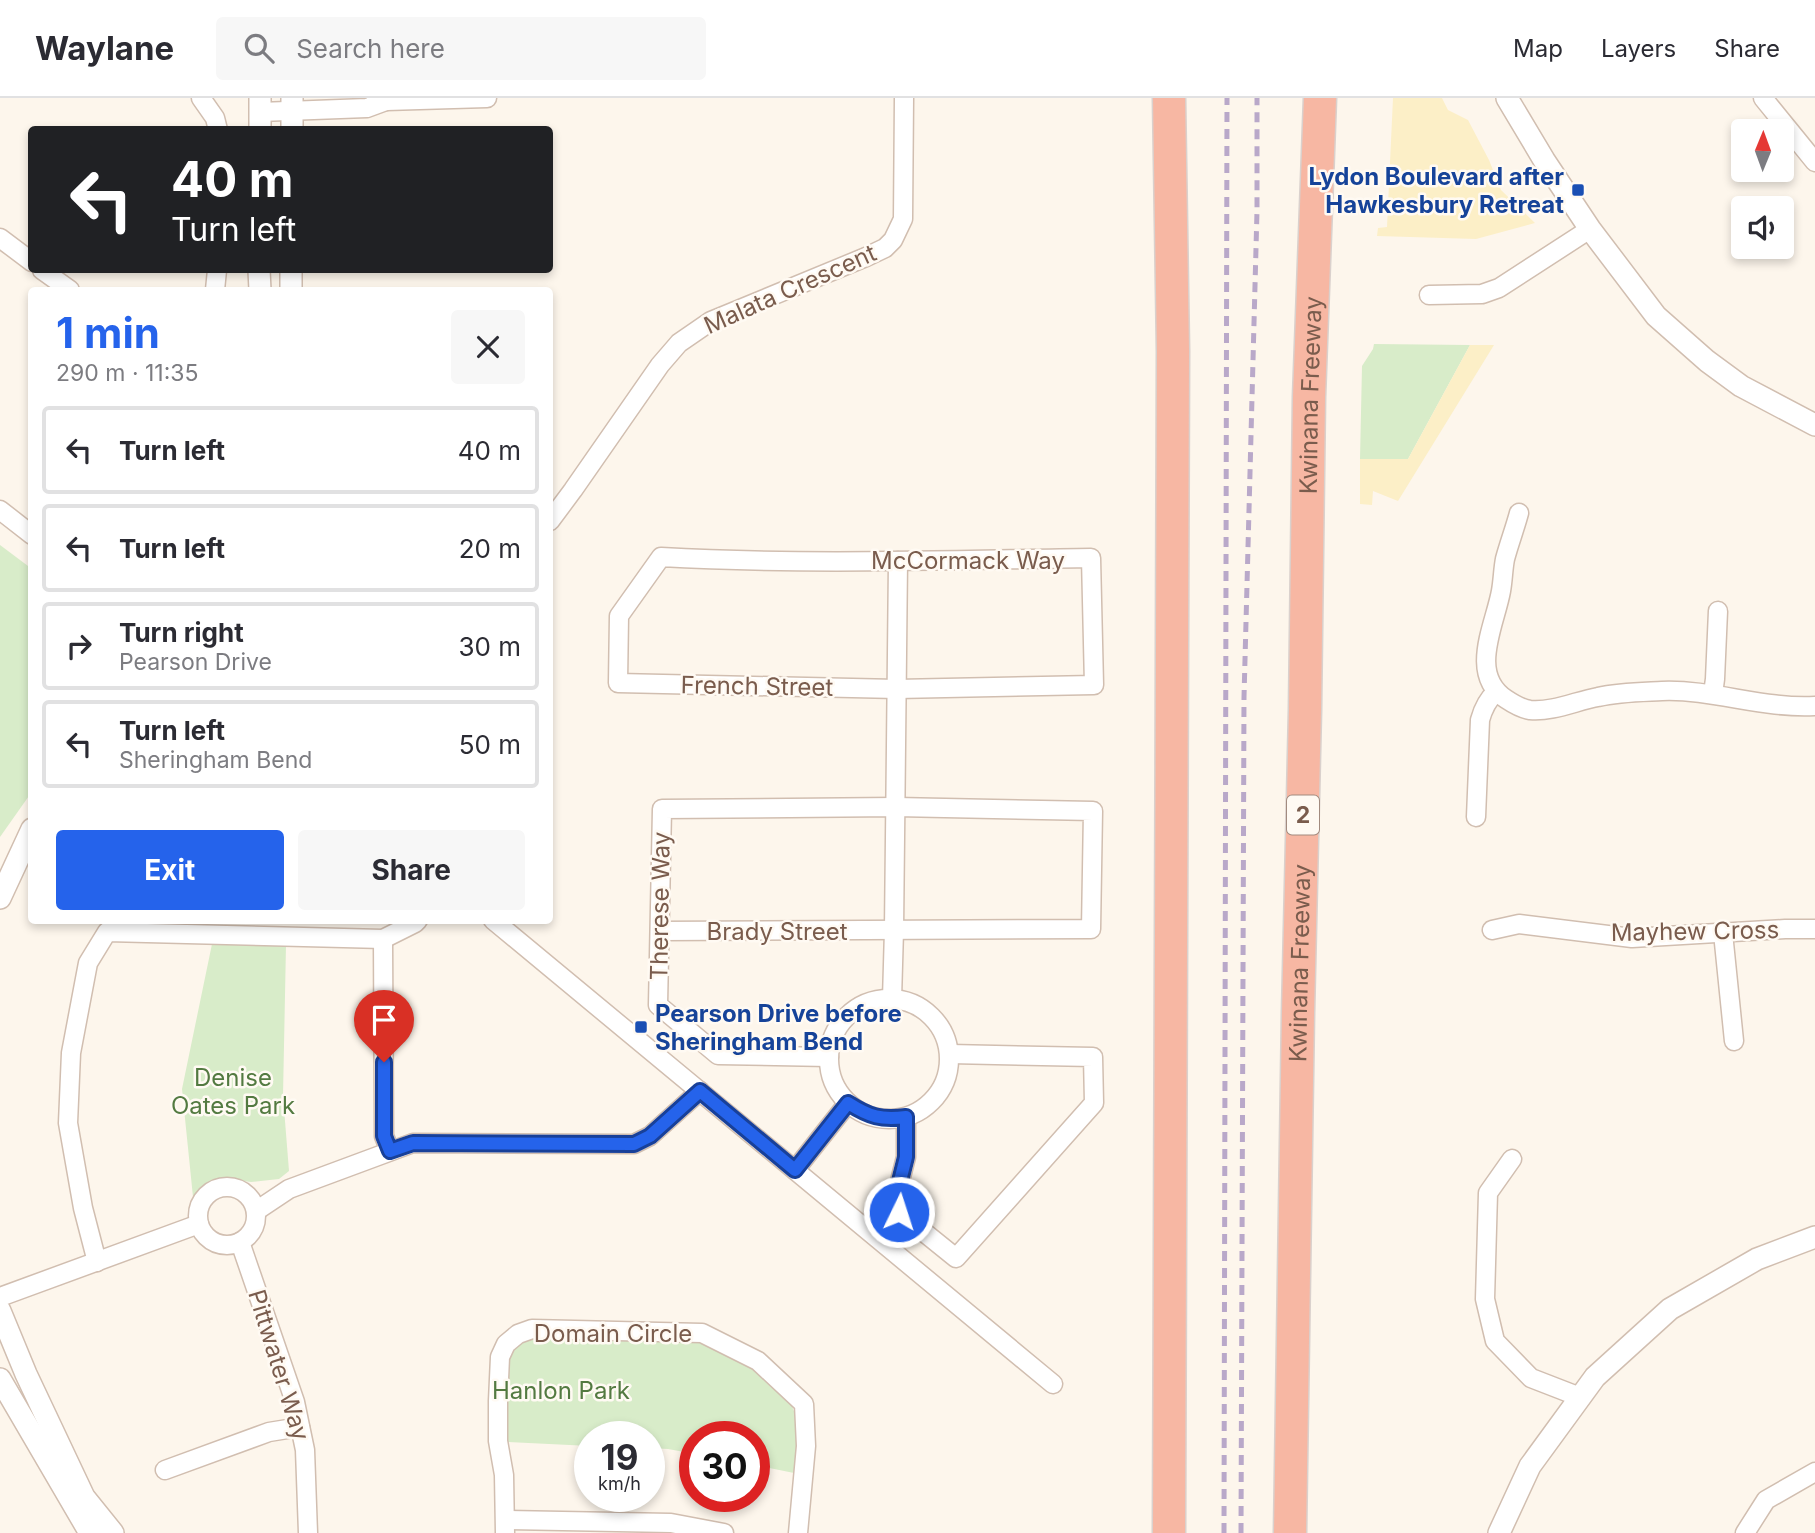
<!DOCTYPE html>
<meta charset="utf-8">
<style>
:root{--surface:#fff;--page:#f7f7f7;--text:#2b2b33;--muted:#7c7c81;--line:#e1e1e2;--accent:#2563eb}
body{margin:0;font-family:Inter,sans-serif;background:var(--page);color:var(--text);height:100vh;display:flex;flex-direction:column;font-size:26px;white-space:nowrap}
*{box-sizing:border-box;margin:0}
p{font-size:23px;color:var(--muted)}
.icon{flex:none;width:38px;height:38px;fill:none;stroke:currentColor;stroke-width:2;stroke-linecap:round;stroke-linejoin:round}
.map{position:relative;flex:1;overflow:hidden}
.drawer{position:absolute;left:28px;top:189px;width:525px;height:637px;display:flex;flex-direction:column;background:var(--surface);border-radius:7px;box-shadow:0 4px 10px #0003}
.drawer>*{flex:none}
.hud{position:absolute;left:28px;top:28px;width:525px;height:147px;border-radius:7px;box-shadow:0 4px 10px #0003;background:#202124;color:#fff;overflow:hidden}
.needle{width:46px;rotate:1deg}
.fabs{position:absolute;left:1731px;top:21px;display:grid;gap:14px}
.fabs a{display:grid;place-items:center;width:63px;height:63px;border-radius:7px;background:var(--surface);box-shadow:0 4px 10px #0003;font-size:35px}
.speed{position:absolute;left:574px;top:1323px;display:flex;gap:14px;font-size:35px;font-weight:700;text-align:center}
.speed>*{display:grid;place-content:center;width:91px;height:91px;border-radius:50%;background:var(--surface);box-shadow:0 4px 10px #0003;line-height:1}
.speed small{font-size:18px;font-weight:400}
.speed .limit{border:10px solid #d22;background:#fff;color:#111}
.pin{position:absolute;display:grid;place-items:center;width:60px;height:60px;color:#fff;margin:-72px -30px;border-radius:50% 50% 50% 0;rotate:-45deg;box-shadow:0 0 7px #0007}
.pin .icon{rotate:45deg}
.me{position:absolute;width:77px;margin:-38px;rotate:4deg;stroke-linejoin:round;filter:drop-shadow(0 0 5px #0008)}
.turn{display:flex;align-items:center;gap:24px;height:147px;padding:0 28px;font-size:32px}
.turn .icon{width:91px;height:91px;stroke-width:2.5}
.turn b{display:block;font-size:49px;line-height:60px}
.round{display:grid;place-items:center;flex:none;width:74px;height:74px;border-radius:7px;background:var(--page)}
.head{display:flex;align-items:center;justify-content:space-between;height:119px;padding:0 28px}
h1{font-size:42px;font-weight:700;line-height:52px;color:var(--accent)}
.cta{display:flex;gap:14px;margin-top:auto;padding:14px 28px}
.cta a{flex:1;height:80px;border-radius:7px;background:var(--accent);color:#fff;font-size:28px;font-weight:700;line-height:80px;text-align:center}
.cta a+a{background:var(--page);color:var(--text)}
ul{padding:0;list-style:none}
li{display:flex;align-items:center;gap:21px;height:88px;margin:0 14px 10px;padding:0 14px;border:4px solid var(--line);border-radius:7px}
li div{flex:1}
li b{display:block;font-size:26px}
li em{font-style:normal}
header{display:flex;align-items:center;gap:42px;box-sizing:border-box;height:98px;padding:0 35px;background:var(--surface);border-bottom:2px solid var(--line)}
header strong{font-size:33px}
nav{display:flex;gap:38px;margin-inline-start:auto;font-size:24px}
.search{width:490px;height:63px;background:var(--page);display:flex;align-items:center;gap:18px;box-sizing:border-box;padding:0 24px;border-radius:7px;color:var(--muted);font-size:26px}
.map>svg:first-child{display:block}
</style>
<header>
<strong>Waylane</strong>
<div class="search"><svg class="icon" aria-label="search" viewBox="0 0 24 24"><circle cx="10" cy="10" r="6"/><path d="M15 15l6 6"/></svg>Search here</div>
<nav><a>Map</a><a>Layers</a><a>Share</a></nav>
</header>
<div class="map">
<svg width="1815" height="1435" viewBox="0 0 1815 1435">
<rect width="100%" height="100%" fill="#fdf6ec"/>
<g fill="#d8ecc9">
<polygon points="1374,246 1470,247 1408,361 1360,361 1362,268 1373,251"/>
<polygon points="0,447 32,471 31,695 0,739"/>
<polygon points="212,846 286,847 283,998 289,1073 279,1081 251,1084 229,1081 219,1082 206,1087 193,1099 182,991"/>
<polygon points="532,1239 688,1241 711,1246 729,1253 783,1295 791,1306 796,1318 796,1364 794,1375 754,1367 754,1339 695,1339 695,1356 668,1351 649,1350 649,1339 590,1339 590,1348 507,1344 507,1266 516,1248"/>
</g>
<g fill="#fcefc7">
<polygon points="1393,0 1442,0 1448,12 1468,22 1489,62 1501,92 1535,125 1476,141 1377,138 1378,130 1387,129"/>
<polygon points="1470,247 1494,247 1398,403 1373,393 1372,407 1360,406 1360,361 1408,361"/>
</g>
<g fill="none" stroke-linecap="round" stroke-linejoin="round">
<defs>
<g id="minor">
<polyline points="201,0 215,20 218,32"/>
<polyline points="376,0 386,3 487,0"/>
<polyline points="1763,0 1815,64"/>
<polyline points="260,14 367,10 386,3"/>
<polyline points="0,140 32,164"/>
<polyline points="42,172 70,192"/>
<polyline points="215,192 217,172"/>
<polyline points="1429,197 1482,196 1499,190 1590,131"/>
<polyline points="0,412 32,437"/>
<path d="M1519 415C1515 430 1509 446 1505 461 1503 471 1503 482 1501 493 1495 527 1468 576 1506 601 1512 605 1523 611 1530 612 1553 614 1576 603 1598 599 1619 594 1640 594 1662 593 1713 591 1763 611 1815 608"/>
<polyline points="550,423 573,392 660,267 679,245 711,223 866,159 885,150 893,142 903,121 904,0"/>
<path d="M661 459C804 467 948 462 1091 460L1094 587 897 591 618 585 619 518Z"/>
<polyline points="1713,596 1715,581 1718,513"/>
<path d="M1476 719 1480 622C1483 611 1487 602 1496 594"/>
<polyline points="493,822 1053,1286"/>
<polyline points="1492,832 1519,826 1632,840 1785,831 1815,831"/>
<polyline points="660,833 1091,831 1093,713 896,709 662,711 658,907 718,957 829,959"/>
<polyline points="1723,835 1734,943"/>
<polyline points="383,841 384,1038 390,1053"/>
<polyline points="892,901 894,832 898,463"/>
<circle cx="889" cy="961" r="60"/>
<polyline points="906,1019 906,1059 896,1099 899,1114 956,1160 1094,1005 1093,959 950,956"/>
<polyline points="1512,1061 1488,1095 1485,1201 1495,1243 1531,1280 1580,1299"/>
<polyline points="795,1072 848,1005"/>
<circle cx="227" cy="1118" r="29"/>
<polyline points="256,1113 289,1091 413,1045 634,1046 650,1038 700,993"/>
<polyline points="240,1144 295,1304 305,1352 308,1435"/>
<polyline points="97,1164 83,1110 68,1025 71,955 88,865 107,834 383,841 415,825 418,822"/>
<polyline points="0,1199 199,1126"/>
<polyline points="165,1372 269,1334 300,1329"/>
<polyline points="506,1422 671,1425 724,1435"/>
<polyline points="505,1435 504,1377 498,1343 498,1303 500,1259 506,1246 518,1236 532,1231 702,1235 758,1263 804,1306 806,1348 798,1435"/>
<polyline points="1745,1435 1766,1402 1815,1374"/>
</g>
<g id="tertiary">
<polyline points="292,0 292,32"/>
<polyline points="1507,0 1544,62 1590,131 1656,218 1707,263 1741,288 1815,327"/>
<polyline points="260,32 260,0"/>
<polyline points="259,172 260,192"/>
<polyline points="291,192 291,172"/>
<polyline points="0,800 32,731"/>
<polyline points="0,1213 26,1276 84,1399 113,1435"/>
<polyline points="0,1281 90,1435"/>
<polyline points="1499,1435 1530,1368 1595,1279 1670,1211 1757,1161 1815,1139"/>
</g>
<g id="motorway">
<polyline points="1169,0 1173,253 1169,1435"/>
<path id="s1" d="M1290 1435 1298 915 1305 612 1309 299 1320 0"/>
</g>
</defs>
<use href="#minor" stroke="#d1beb0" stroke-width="21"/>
<use href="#tertiary" stroke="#d1beb0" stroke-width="24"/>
<use href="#motorway" stroke="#dad1cd" stroke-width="35"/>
<use href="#minor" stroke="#fff" stroke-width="18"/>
<use href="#tertiary" stroke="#fff" stroke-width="21"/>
<use href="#motorway" stroke="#f7b7a3" stroke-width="32"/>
<g stroke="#b9a8c9" stroke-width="5" stroke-dasharray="10 7" stroke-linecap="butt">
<polyline points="1224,1435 1227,0"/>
<polyline points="1241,1435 1244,599 1257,113 1257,0"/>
</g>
</g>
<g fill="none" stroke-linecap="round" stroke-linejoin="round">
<defs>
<path id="route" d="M384 964V1038L390 1053 413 1045 634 1046 650 1038 700 993 795 1072 848 1005C870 1019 881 1022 906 1019V1059L896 1099 899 1114"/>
</defs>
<use href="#route" stroke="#184099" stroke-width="18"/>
<use href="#route" stroke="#2563eb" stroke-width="12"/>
</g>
<g fill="#1a4fb4" stroke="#fffaf3" stroke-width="2.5">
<rect x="1571" y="85" width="14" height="14" rx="3.5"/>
<rect x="634" y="922" width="14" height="14" rx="3.5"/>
</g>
<g text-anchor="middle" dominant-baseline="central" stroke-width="5" stroke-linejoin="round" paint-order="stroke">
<rect fill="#fffaf3" stroke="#a28b7f" stroke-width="2" x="1287" y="697.5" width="32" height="39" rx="5"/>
<g font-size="23" font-weight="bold" fill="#7a5c4d">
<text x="1303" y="717">2</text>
</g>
<g font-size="24" font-weight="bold" fill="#164399" stroke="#fffaf3" text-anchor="end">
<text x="1564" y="78">Lydon Boulevard after<tspan x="1564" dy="28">Hawkesbury Retreat</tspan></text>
<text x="655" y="915" text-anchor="start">Pearson Drive before<tspan x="655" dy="28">Sheringham Bend</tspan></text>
</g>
<g font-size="24" fill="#7a5c4d" stroke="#fffaf3">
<text transform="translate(790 191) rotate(-24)">Malata Crescent</text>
<text stroke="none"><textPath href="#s1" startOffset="1138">Kwinana Freeway</textPath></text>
<text x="968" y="462">McCormack Way</text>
<text transform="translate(757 588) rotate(1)">French Street</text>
<text transform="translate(660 808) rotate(-89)">Therese Way</text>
<text x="777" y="833">Brady Street</text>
<text transform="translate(1695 833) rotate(-1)">Mayhew Cross</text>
<text stroke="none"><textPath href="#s1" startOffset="570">Kwinana Freeway</textPath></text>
<text x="613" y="1235">Domain Circle</text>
<text transform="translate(279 1267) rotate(73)">Pittwater Way</text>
</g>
<g font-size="24" fill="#537a41" stroke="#fffaf3">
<text x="233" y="979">Denise<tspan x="233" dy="28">Oates Park</tspan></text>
<text x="561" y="1292">Hanlon Park</text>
</g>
</g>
</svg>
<div class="fabs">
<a><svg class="needle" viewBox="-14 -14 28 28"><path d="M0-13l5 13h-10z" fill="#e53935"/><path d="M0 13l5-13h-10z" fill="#7c7c81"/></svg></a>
<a><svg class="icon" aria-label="sound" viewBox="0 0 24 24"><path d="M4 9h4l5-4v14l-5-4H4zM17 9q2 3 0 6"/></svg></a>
</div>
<div class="speed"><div>19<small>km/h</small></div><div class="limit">30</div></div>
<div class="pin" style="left:384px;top:964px;background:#d93025"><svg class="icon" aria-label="arrive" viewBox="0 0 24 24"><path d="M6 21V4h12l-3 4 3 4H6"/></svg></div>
<svg class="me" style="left:899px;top:1114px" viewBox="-20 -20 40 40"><circle r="17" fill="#2563eb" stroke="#fff" stroke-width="3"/><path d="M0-11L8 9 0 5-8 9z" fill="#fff"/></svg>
<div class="hud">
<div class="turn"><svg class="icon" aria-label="left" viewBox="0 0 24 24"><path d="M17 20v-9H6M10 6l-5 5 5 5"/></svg><div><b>40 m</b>Turn left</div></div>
</div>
<section class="drawer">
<div class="head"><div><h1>1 min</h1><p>290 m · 11:35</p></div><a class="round"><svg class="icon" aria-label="close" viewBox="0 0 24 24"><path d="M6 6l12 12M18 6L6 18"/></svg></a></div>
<ul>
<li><svg class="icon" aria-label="left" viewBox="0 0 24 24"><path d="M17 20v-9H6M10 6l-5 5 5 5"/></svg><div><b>Turn left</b></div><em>40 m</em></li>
<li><svg class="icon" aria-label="left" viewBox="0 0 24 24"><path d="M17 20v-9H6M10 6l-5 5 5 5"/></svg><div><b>Turn left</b></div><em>20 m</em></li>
<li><svg class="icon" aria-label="right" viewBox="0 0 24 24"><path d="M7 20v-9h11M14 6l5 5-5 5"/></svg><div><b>Turn right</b><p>Pearson Drive</p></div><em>30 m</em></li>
<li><svg class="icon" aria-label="left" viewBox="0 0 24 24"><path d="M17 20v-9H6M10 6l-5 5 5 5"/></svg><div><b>Turn left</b><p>Sheringham Bend</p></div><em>50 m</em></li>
</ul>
<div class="cta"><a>Exit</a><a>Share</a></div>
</section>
</div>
